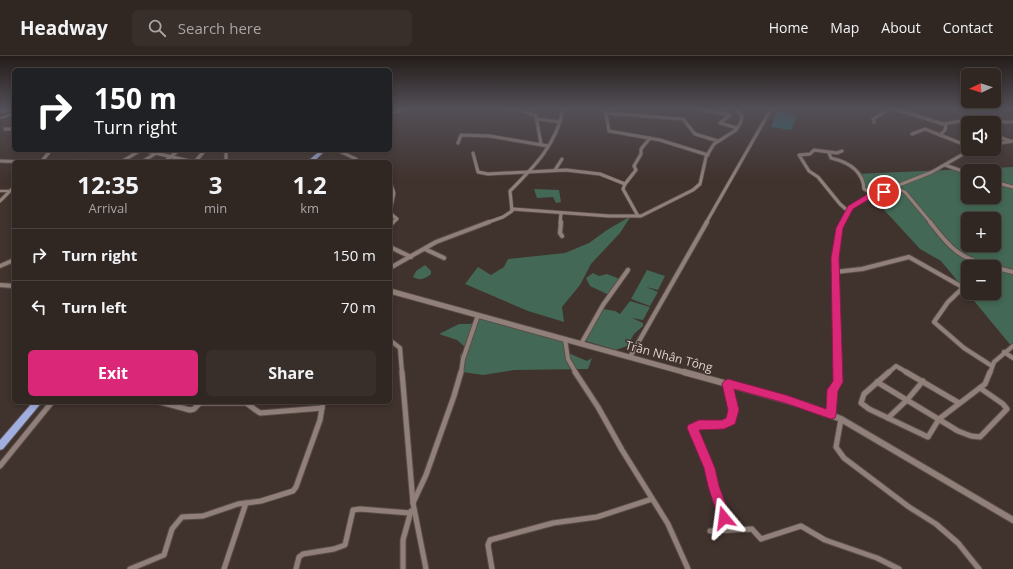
<!DOCTYPE html>
<meta charset="utf-8">
<style>
:root{--surface:#302622;--page:#382e2a;--text:#f1f3f6;--muted:#a8a5a5;--line:#4b4340;--accent:#db2777}
body{margin:0;font-family:"Open Sans",sans-serif;background:var(--page);color:var(--text);height:100vh;display:flex;flex-direction:column;font-size:15px;white-space:nowrap}
*{box-sizing:border-box;margin:0}
p{font-size:13px;color:var(--muted)}
.icon{flex:none;width:22px;height:22px;fill:none;stroke:currentColor;stroke-width:2;stroke-linecap:round;stroke-linejoin:round}
.map{position:relative;flex:1;overflow:hidden}
.drawer{position:absolute;left:12px;top:104px;width:380px;height:244px;display:flex;flex-direction:column;background:var(--surface);border-radius:6px;box-shadow:0 2px 6px #0003,0 0 0 1px var(--line)}
.drawer>*{flex:none}
.guide{position:absolute;left:12px;top:12px;width:380px;height:84px;border-radius:6px;box-shadow:0 2px 6px #0003,0 0 0 1px var(--line);background:#202124;color:#fff;overflow:hidden}
.needle{width:26px;rotate:266deg}
.tools{position:absolute;left:961px;top:12px;display:grid;gap:8px}
.tools a{display:grid;place-items:center;width:40px;height:40px;border-radius:6px;background:var(--surface);box-shadow:0 2px 6px #0003,0 0 0 1px var(--line);font-size:20px}
.pin{position:absolute;display:grid;place-items:center;width:34px;height:34px;color:#fff;margin:-17px;border:2px solid #fff;border-radius:50%;box-shadow:0 1px 4px #0007}
.me{position:absolute;width:44px;margin:-22px;rotate:344deg;stroke-linejoin:round;filter:drop-shadow(0 0 3px #0008)}
.turn{display:flex;align-items:center;gap:14px;height:84px;padding:0 16px;font-size:18px}
.turn .icon{width:52px;height:52px;stroke-width:2.5}
.turn b{display:block;font-size:28px;line-height:34px}
.eta{display:flex;justify-content:space-evenly;align-items:center;height:68px;text-align:center}
.eta b{font-size:24px;font-weight:700;line-height:28px}
.primary-button{display:flex;gap:8px;margin-top:auto;padding:8px 16px}
.primary-button a{flex:1;height:46px;border-radius:6px;background:var(--accent);color:#fff;font-size:16px;font-weight:700;line-height:46px;text-align:center}
.primary-button a+a{background:var(--page);color:var(--text)}
ul{padding:0;list-style:none}
li{display:flex;align-items:center;gap:12px;height:52px;padding:0 16px;border-top:1px solid var(--line)}
li div{flex:1}
li b{display:block;font-size:15px}
li em{font-style:normal}
header{display:flex;align-items:center;gap:24px;box-sizing:border-box;height:56px;padding:0 20px;background:var(--surface);border-bottom:1px solid var(--line)}
header strong{font-size:19px}
nav{display:flex;gap:22px;margin-inline-start:auto;font-size:14px}
.search{width:280px;height:36px;background:var(--page);display:flex;align-items:center;gap:10px;box-sizing:border-box;padding:0 14px;border-radius:6px;color:var(--muted);font-size:15px}
.map>svg:first-child{display:block}
</style>
<header>
<strong>Headway</strong>
<div class="search"><svg class="icon" aria-label="search" viewBox="0 0 24 24"><circle cx="10" cy="10" r="6"/><path d="M15 15l6 6"/></svg>Search here</div>
<nav><a>Home</a><a>Map</a><a>About</a><a>Contact</a></nav>
</header>
<div class="map">
<svg width="1013" height="513" viewBox="0 0 1013 513">
<rect width="100%" height="100%" fill="#40322d"/>
<g fill="#436855" fill-rule="evenodd">
<path d="M1013 111V292L941 205 920 193 863 131 860 120 856 118ZM968 115H994V141H968ZM968 163H994V189H968ZM968 211H994V237H968Z"/>
<polygon points="534,133 559,134 561,146 556,147 553,141 537,142"/>
<polygon points="631,160 620,177 591,208 580,229 562,251 564,266 528,255 465,228 478,211 491,219 504,211 508,203 565,197 589,187 607,174"/>
<path d="M425 209 431 215V218C425 223 420 225 413 221L416 215Z"/>
<polygon points="647,214 665,220 658,234 646,231 658,236 650,250 631,243"/>
<polygon points="593,217 599,220 607,218 620,223 609,239 590,230 586,222"/>
<polygon points="630,245 650,251 643,264 632,262 643,267 643,270 634,278 627,290 616,294 586,285 594,265 601,258 604,253 615,255 620,258"/>
<polygon points="477,261 568,286 566,296 587,305 592,302 588,313 514,314 483,319 463,316 460,299 466,292 457,284 439,278 459,268 471,268"/>
</g>
<polygon fill="#246c71" points="777,55 797,60 791,74 771,71"/>
<g fill="none" stroke-linecap="round" stroke-linejoin="round">
<defs>
<g id="minor-far2">
<polyline points="510,53 522,54 536,60 541,88"/>
<polyline points="603,53 606,58 609,75 660,84 708,99"/>
<polyline points="698,53 730,59 720,67 737,72"/>
<polyline points="895,53 943,68 960,65 1013,66"/>
<polyline points="390,57 404,53"/>
<polyline points="606,57 683,63 695,78 718,85"/>
<polyline points="537,63 560,66"/>
<polyline points="874,66 873,63 890,53"/>
<polyline points="5,73 14,73"/>
<polyline points="912,78 925,73 968,90"/>
<polyline points="940,79 945,74 946,69"/>
<polyline points="994,79 1010,85"/>
<polyline points="458,87 461,79 490,80 548,90"/>
<polyline points="994,88 1013,85"/>
<polyline points="67,94 80,95"/>
<polyline points="142,94 194,106"/>
<polyline points="226,94 226,106"/>
<polyline points="337,94 356,103 357,106"/>
<polyline points="842,95 837,97 814,94 810,98 799,99 809,115 818,121 840,148 848,155"/>
<polyline points="473,97 478,116 488,118 566,114 600,118 625,128 636,114 634,110 641,98 641,93 650,82"/>
<path d="M829 97 831 102C848 106 863 115 864 133L873 138"/>
<polyline points="0,105 27,106"/>
<polyline points="41,106 51,94"/>
<polyline points="121,106 141,94"/>
<polyline points="142,106 156,97"/>
<polyline points="164,106 179,94"/>
<polyline points="945,109 968,117"/>
<polyline points="555,114 562,103"/>
<polyline points="390,126 394,137 390,156"/>
<polyline points="994,126 1013,131"/>
<polyline points="625,128 623,133 638,160"/>
<polyline points="894,131 905,136 931,167"/>
<polyline points="0,145 14,131"/>
<polyline points="512,153 609,160 641,160 693,134 700,128 706,101 714,88 736,74 741,66 742,60 736,53"/>
<polyline points="390,157 397,163 392,167"/>
<path d="M486 167 503 161 512 155 510 135C534 111 557 88 563 53"/>
<polyline points="560,167 561,157"/>
<polyline points="706,167 771,53"/>
<polyline points="842,167 850,151 874,137 894,134 894,131 932,116 972,93"/>
</g>
<g id="minor-far1">
<polyline points="561,166 560,177 562,180"/>
<path d="M930 166C938 176 945 186 955 194 971 207 994 211 1013 216"/>
<polyline points="390,169 393,166"/>
<polyline points="390,191 411,201"/>
<polyline points="425,193 444,202"/>
<polyline points="390,212 436,186 489,166"/>
<polyline points="835,216 862,213 909,201 964,232"/>
<polyline points="968,227 948,246 934,266 964,292 992,310"/>
<polyline points="0,229 14,230"/>
<polyline points="565,283 568,303 576,317"/>
<polyline points="390,284 400,292 402,317"/>
<polyline points="581,288 603,249 628,214"/>
<polyline points="1004,296 1013,302"/>
<polyline points="630,301 707,166"/>
<polyline points="461,317 463,303 478,259"/>
<polyline points="838,317 835,202 840,172 843,166"/>
<polyline points="888,317 896,310 908,317"/>
<polyline points="990,317 994,306 1013,290"/>
</g>
<g id="minor">
<polyline points="402,316 413,447 426,513"/>
<polyline points="575,316 598,351 622,394 668,468 688,513"/>
<polyline points="889,316 864,338 861,347 869,353 928,381 939,363 985,328 990,316"/>
<polyline points="906,316 959,347"/>
<polyline points="877,326 958,375 971,380 980,381 1007,353 1003,348 980,332"/>
<path d="M727 328 733 354 731 364C719 372 704 365 692 372L710 412 727 474"/>
<polyline points="160,346 190,354 194,353 201,346"/>
<polyline points="200,347 246,347 260,357 322,352"/>
<polyline points="831,359 832,334 838,326 838,316"/>
<polyline points="888,362 907,344 923,325"/>
<polyline points="841,363 836,391 844,402 909,451 936,468 958,487 979,513"/>
<polyline points="0,410 52,346"/>
<polyline points="413,447 426,419 454,340 461,316"/>
<polyline points="710,475 752,473 761,483 801,470 825,484 877,502 899,513"/>
<polyline points="130,513 164,499 172,473 182,461 203,460 238,448 261,445 293,435 296,431 320,364 323,346"/>
<polyline points="224,513 246,447"/>
<polyline points="296,513 299,501 303,498 334,493 345,489 353,454 360,453 410,457"/>
<polyline points="403,513 403,484 411,455"/>
<polyline points="492,513 488,489 490,484 553,467 597,461 652,443"/>
</g>
<polyline id="tertiary-far2" points="195,106 205,94"/>
<polyline id="tertiary-far1" points="390,235 687,317"/>
<polyline id="tertiary" points="684,316 807,350 841,363 1013,464"/>
<g id="secondary">
<rect x="0" y="134" width="14" height="2"/>
<polygon points="14,202 14,206 0,212 0,208"/>
</g>
<g id="trunk">
<polygon points="5,53 11,53 0,57 0,55"/>
<polygon points="321,94 326,94 313,106 307,106"/>
<polygon points="33,346 42,346 3,393 0,394 0,384"/>
</g>
</defs>
<use href="#minor-far2" stroke="#5a4e4a" stroke-width="4.5"/>
<use href="#minor-far1" stroke="#5a4e4a" stroke-width="6"/>
<use href="#minor" stroke="#5a4e4a" stroke-width="7"/>
<use href="#tertiary-far2" stroke="#5a4e4a" stroke-width="5"/>
<use href="#tertiary-far1" stroke="#5a4e4a" stroke-width="7"/>
<use href="#tertiary" stroke="#5a4e4a" stroke-width="8"/>
<use href="#secondary" stroke="#5a4e4a" stroke-width="2"/>
<use href="#trunk" stroke="#5a4e4a" stroke-width="2"/>
<use href="#minor-far2" stroke="#91807a" stroke-width="3"/>
<use href="#minor-far1" stroke="#91807a" stroke-width="4"/>
<use href="#minor" stroke="#91807a" stroke-width="5"/>
<use href="#tertiary-far2" stroke="#91807a" stroke-width="3.5"/>
<use href="#tertiary-far1" stroke="#91807a" stroke-width="5"/>
<use href="#tertiary" stroke="#91807a" stroke-width="6"/>
<use href="#secondary" fill="#91807a" fill-rule="evenodd"/>
<use href="#trunk" fill="#a1aee0" fill-rule="evenodd"/>
<defs>
<polyline id="rail" points="0,62 14,58"/>
</defs>
<use href="#rail" stroke="#cac0bc" stroke-width="2"/>
<use href="#rail" stroke="#40322d" stroke-width="1" stroke-dasharray="2" stroke-linecap="butt"/>
</g>
<linearGradient id="sky" x2="0" y2="1"><stop stop-color="#231c19"/><stop offset="0.42" stop-color="#534f57"/><stop offset="1" stop-color="#534f57" stop-opacity="0"/></linearGradient>
<rect width="1013" height="125" fill="url(#sky)"/>
<polygon fill="#db2777" stroke="#8e194d" points="884,133 888,136 887,137 876,139 853,153 843,172 839,202 843,326 838,335 836,359 835,362 831,363 785,347 734,333 739,354 735,368 724,373 699,374 715,412 719,430 731,462 729,467 724,469 720,467 708,430 704,412 687,372 688,369 699,364 722,364 726,362 728,354 722,328 724,325 728,323 786,339 826,353 827,334 833,325 831,202 836,172 848,150 871,136"/>
<g text-anchor="middle" dominant-baseline="central" stroke-width="3" stroke-linejoin="round" paint-order="stroke">
<g font-size="12" fill="#ded5d1" stroke="#40322d">
<text transform="translate(669 300) rotate(15)">Trần Nhân Tông</text>
</g>
</g>
</svg>
<div class="tools">
<a><svg class="needle" viewBox="-14 -14 28 28"><path d="M0-13l5 13h-10z" fill="#e53935"/><path d="M0 13l5-13h-10z" fill="#a8a5a5"/></svg></a>
<a><svg class="icon" aria-label="sound" viewBox="0 0 24 24"><path d="M4 9h4l5-4v14l-5-4H4zM17 9q2 3 0 6"/></svg></a>
<a><svg class="icon" aria-label="search" viewBox="0 0 24 24"><circle cx="10" cy="10" r="6"/><path d="M15 15l6 6"/></svg></a>
<a>+</a>
<a>−</a>
</div>
<div class="pin" style="left:884px;top:136px;background:#d93025"><svg class="icon" aria-label="arrive" viewBox="0 0 24 24"><path d="M6 21V4h12l-3 4 3 4H6"/></svg></div>
<svg class="me" style="left:724px;top:462px" viewBox="-20 -20 40 40"><path d="M0-17L14 15 0 8-14 15z" fill="#db2777" stroke="#fff" stroke-width="4"/></svg>
<div class="guide">
<div class="turn"><svg class="icon" aria-label="right" viewBox="0 0 24 24"><path d="M7 20v-9h11M14 6l5 5-5 5"/></svg><div><b>150 m</b>Turn right</div></div>
</div>
<section class="drawer">
<div class="eta">
<div><b>12:35</b><p>Arrival</p></div>
<div><b>3</b><p>min</p></div>
<div><b>1.2</b><p>km</p></div>
</div>
<ul>
<li><svg class="icon" aria-label="right" viewBox="0 0 24 24"><path d="M7 20v-9h11M14 6l5 5-5 5"/></svg><div><b>Turn right</b></div><em>150 m</em></li>
<li><svg class="icon" aria-label="left" viewBox="0 0 24 24"><path d="M17 20v-9H6M10 6l-5 5 5 5"/></svg><div><b>Turn left</b></div><em>70 m</em></li>
</ul>
<div class="primary-button"><a>Exit</a><a>Share</a></div>
</section>
</div>
